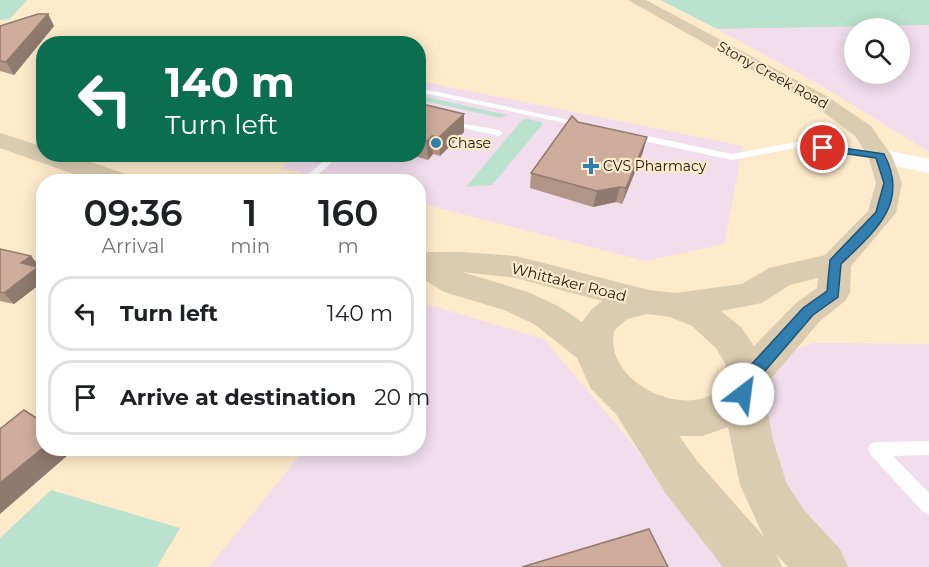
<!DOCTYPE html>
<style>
:root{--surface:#fff;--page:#f6f6f6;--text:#202124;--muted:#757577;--line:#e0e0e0}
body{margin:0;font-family:Montserrat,sans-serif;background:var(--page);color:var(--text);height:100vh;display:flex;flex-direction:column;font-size:22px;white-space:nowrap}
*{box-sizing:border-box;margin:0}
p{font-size:20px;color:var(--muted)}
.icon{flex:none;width:33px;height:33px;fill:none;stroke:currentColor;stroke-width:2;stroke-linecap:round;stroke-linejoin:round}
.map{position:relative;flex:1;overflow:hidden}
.panel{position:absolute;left:36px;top:174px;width:390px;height:282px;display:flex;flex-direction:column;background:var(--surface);border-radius:24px;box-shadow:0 3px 15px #0003}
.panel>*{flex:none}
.hud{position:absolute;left:36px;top:36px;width:390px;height:126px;border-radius:24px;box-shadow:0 3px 15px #0003;background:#0b6e4f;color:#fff;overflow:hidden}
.controls{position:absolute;left:844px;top:18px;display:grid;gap:12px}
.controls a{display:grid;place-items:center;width:66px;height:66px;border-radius:50%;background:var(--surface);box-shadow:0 3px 15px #0003;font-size:30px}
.pin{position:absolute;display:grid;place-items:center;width:51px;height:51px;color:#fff;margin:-26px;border:3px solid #fff;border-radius:50%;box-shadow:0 2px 6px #0007}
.me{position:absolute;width:66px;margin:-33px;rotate:30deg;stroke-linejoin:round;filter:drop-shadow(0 0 4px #0008)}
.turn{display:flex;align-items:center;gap:21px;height:126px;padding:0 30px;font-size:27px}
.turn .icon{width:78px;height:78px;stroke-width:2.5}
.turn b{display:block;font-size:42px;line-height:51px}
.eta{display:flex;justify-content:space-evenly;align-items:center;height:102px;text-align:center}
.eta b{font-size:36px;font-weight:600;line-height:42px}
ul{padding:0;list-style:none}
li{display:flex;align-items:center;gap:18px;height:75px;margin:0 12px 9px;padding:0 18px;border:3px solid var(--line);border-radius:24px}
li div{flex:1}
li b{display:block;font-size:22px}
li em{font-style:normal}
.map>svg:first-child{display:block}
</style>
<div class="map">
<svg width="929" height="567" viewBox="0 0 929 567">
<rect width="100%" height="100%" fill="#feebcc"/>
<g fill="#f1ddec" fill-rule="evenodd">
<path d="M929 25V152L822 86 717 29ZM855 28H900V74H855Z"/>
<polygon points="419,81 743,146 724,244 645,261 419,203 418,182 333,181 280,168 301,155 418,154"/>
<polygon points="422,303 544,339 636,448 723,567 209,567 305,449 418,448 418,308"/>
<polygon points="813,343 929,344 929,567 845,567 779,494 760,417 780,356"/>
</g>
<g fill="#bbe2cf">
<polygon points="0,0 27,0 10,19 0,20"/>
<polygon points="660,0 929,0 929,25 717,29"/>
<polygon points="423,97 427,97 507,115 501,118 424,101 421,100"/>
<polygon points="527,119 541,122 542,125 492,185 466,187 522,120"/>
<polygon points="51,490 180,528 157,567 0,567 0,538"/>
</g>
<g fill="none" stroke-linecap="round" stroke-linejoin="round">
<g fill="#fff" fill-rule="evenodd">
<polygon points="428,90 584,123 588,125 584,127 428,94 418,96 418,92"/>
<polygon points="447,121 499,130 503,133 499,136 450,125 447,125"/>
<polygon points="633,133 732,154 801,141 880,153 884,156 880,159 801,147 732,160 630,138 629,136"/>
<polygon points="332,154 342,154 309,182 299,182"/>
<polygon points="929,441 929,455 893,456 929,493 929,515 923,512 870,454 868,449 870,444 876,442"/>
</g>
<polygon fill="#fff" fill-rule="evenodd" points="880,149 929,159 929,173 872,161 868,156 872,151"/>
<g fill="#daccb0" fill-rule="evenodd">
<path d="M628 0H646L828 97 871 126 892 156 902 183 896 213 851 266 850 293 845 301 820 321 763 388 773 440 786 482 804 510 840 549 848 567H788L776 554 782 567H723L666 494 616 414 591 389 577 358 534 324 504 310 444 292 418 276V252H463L516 256 649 290 675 293 742 284 769 268 825 255 868 211 876 183 868 156 855 136 814 105ZM462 272 516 278 602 301 591 310 582 322 558 306 528 292ZM818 278 817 288 796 303 754 346 742 328 721 311 762 303 790 285ZM647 314 670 317 692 326 716 348 726 365 724 385C718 389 711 396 704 398 666 410 605 377 614 331L627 319ZM728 427 740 485 764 537 698 462 679 436H702Z"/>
<polygon points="0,133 44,147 44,154 67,154 132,176 136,182 96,182 0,148"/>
</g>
</g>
<g fill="#b19586">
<polygon points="48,14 54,26 14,75 0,71 0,26"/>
<polygon points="418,103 464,132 440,156 433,154 428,160 407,154 418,154"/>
<polygon points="578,122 643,152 622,204 616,202 593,207 530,188 531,173"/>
<polygon points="0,249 31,256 40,267 39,268 44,275 44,281 14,304 0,301"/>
</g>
<g fill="#90796d">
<polygon points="48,14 54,26 14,75 6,62"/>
<polygon points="464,114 464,132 440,156 439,137"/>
<polygon points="432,136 433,154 428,160 427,141"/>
<polygon points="647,137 643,152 622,204 626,188"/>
<polygon points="620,187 616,202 593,207 597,191"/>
<polygon points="31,256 40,267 39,268 44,275 44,281 14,304 4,293 21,263"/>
<polygon points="44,447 44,448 75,449 0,514 0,483"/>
</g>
<g fill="#cead9c" stroke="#90796d" stroke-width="1.5">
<polygon points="38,14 48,14 6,62 0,61 0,26"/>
<polygon points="418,103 464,114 439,137 432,136 427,141 418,139"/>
<polygon points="572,116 578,122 647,137 626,188 620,187 597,191 531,173"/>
<polygon points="0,249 31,256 21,263 38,267 4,293 0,292"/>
<polygon points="24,410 44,423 44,447 0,483 0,429"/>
<polygon points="649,529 668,567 522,567"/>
</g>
<path fill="#317fb1" stroke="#205373" stroke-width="1.5" d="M823 145 884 154C910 203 875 231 841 264L838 297 813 315 751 387 749 399 743 401 737 399 734 394 738 379 803 308 827 291 830 260 876 212 884 183 876 158 820 150 818 148Z"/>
<g fill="#317fb1" stroke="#feebcc" stroke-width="2">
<circle cx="436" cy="143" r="6"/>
<path d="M588 157h6v6h6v6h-6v6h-6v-6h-6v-6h6z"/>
</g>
<g text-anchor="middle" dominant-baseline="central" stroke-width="4.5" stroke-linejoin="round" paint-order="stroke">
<g font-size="14" fill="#1d160b" stroke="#feebcc">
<text transform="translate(773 75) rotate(29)">Stony Creek Road</text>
</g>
<g font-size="14" fill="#1d160b" stroke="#feebcc" text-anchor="start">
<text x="448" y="143">Chase</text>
<text x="603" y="166">CVS Pharmacy</text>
</g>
<g font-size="15" fill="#1d160b" stroke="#feebcc">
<text transform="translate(569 282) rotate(14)">Whittaker Road</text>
</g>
</g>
</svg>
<div class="controls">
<a><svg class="icon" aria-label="search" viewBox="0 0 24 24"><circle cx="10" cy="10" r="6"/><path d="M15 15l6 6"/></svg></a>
</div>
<div class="pin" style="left:823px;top:148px;background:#d93025"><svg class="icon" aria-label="arrive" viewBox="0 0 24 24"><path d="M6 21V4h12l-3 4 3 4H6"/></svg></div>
<svg class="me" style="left:743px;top:394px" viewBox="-20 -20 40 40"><circle r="19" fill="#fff"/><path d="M0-13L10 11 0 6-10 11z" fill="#317fb1"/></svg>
<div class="hud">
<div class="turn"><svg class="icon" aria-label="left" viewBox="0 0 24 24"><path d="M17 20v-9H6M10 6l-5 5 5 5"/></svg><div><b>140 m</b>Turn left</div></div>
</div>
<section class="panel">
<div class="eta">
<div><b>09:36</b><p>Arrival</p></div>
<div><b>1</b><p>min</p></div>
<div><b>160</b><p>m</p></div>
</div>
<ul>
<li><svg class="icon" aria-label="left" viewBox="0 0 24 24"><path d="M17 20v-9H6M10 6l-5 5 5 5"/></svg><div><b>Turn left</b></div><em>140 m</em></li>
<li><svg class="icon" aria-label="arrive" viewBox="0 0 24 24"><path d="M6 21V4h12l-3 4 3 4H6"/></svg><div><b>Arrive at destination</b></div><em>20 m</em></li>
</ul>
</section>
</div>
